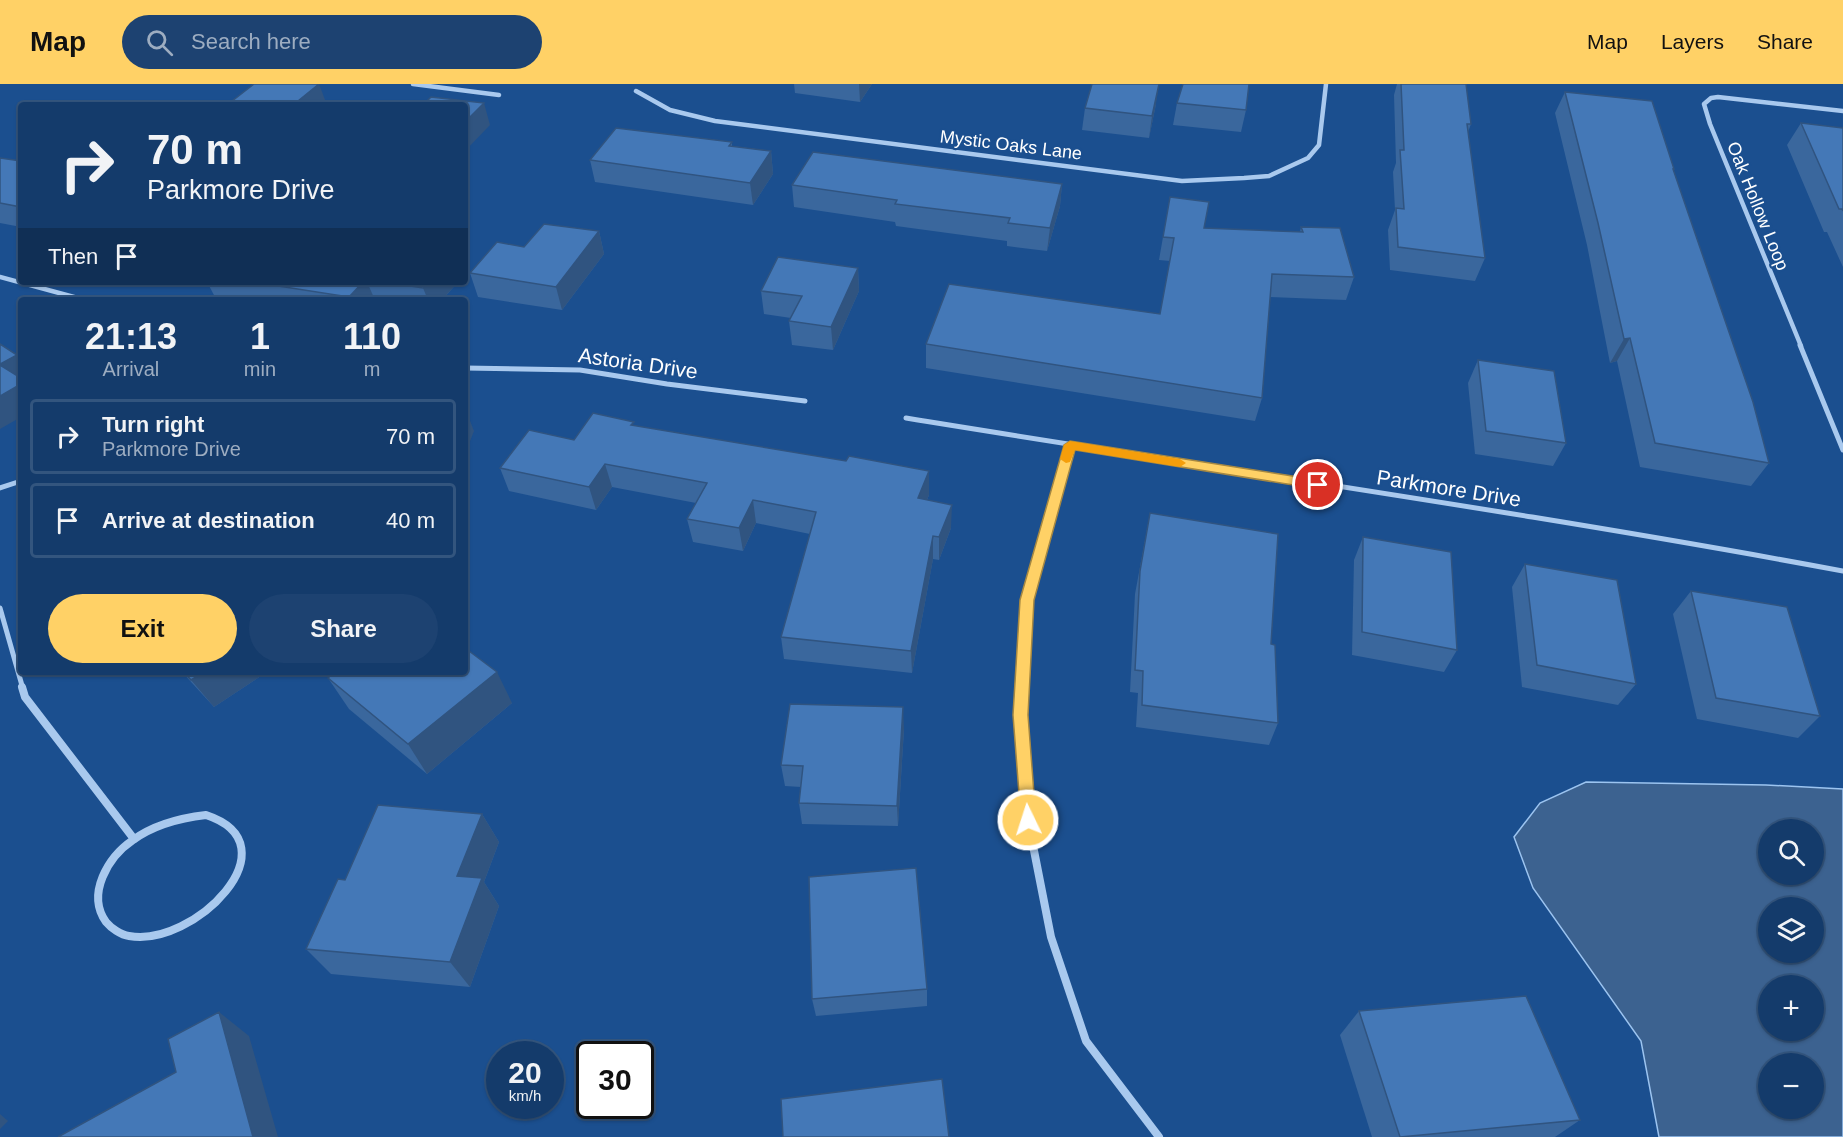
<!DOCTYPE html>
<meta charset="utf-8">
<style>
:root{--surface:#143b6b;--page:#1d4271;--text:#f1f3f6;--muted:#9dadc1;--line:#33557e;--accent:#ffd166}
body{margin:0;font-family:Arial,sans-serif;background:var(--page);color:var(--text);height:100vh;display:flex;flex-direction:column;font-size:22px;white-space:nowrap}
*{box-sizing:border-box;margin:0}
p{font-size:20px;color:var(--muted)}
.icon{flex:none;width:33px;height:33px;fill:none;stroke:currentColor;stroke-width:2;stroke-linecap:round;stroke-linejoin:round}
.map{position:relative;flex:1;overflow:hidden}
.panel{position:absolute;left:18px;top:213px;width:450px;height:378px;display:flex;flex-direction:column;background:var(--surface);border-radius:6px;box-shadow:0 2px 4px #0004,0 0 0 2px var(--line)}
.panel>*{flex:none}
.hud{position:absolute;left:18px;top:18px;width:450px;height:183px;border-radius:6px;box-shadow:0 2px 4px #0004,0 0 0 2px var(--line);background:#143b6b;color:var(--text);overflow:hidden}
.controls{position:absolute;left:1758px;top:735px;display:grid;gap:12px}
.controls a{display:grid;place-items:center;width:66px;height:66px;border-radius:50%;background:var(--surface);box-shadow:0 2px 4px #0004,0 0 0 2px var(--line);font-size:30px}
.speed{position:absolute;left:486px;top:957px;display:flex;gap:12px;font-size:30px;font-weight:700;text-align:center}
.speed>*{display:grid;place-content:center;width:78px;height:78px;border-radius:50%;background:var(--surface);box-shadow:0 2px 4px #0004,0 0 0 2px var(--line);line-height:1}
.speed small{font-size:15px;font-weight:400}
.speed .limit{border:3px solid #111;border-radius:9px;background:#fff;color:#111}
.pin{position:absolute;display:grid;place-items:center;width:51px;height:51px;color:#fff;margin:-26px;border:3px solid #fff;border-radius:50%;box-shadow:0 2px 6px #0007}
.me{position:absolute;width:66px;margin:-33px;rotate:356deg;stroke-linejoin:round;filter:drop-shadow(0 0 4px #0008)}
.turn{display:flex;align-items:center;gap:21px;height:126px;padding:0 30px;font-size:27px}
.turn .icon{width:78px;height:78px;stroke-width:2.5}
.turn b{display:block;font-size:42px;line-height:51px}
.then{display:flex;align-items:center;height:57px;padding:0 30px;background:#0003;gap:12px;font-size:22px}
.eta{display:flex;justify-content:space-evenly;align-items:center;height:102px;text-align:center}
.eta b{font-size:36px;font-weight:700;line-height:42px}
.button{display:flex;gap:12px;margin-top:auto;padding:12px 30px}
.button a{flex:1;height:69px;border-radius:36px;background:var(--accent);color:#111;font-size:24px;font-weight:700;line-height:69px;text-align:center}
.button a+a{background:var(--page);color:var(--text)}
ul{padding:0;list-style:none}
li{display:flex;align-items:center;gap:18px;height:75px;margin:0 12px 9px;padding:0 18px;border:3px solid var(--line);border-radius:6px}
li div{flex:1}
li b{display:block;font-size:22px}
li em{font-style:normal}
header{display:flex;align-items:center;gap:36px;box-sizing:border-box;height:84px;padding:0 30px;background:var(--accent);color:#111}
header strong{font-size:28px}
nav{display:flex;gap:33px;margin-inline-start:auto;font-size:21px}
.search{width:420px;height:54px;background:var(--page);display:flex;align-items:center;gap:15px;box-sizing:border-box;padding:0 21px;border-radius:33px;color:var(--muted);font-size:22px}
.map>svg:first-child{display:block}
</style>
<header>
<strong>Map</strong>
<div class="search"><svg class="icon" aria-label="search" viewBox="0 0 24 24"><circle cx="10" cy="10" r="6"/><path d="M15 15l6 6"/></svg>Search here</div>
<nav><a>Map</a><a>Layers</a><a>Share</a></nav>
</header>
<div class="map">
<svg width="1843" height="1053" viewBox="0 0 1843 1053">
<rect width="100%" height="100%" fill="#1b4f8f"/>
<path fill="#3c6290" stroke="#9cc4f0" stroke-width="1.5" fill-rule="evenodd" d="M1586 698 1766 701 1843 705V1053H1659L1641 957 1533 804 1514 753 1540 719ZM1768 746H1814V790H1768ZM1768 824H1814V868H1768ZM1768 902H1814V946H1768ZM1768 980H1814V1024H1768Z"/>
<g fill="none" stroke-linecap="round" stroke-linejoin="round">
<g stroke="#a9c9ee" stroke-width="4.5">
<polyline points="413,0 499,11"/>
<polyline points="636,7 670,26 715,37 1182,97 1244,94 1269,92 1308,74 1319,61 1326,0"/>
<polyline points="0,193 85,216"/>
<polyline points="1801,262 1710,40 1704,20 1711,14 1718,13 1843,27"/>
</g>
<g stroke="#a9c9ee" stroke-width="5">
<polyline points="1800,261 1843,366"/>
<polyline points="465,284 580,286 667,300 805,317"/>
<path d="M906 334C1218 385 1532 429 1843 487"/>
<polyline points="0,404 21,397"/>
<polyline points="0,524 23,605"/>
<polyline points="1022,605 1027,516 1070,361"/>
</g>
<g stroke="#a9c9ee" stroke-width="8">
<polyline points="22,603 25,613 134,755"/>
<polyline points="1022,603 1021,631 1028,736 1051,853 1086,957 1159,1053"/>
<path d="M206 731C297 761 193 864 129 852 121 851 111 844 106 838 86 810 108 773 133 756 155 740 180 734 206 731Z"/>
</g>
</g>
<g fill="#3a679d">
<polygon points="794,0 872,0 860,18 795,9"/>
<polygon points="1397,0 1466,0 1471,40 1468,48 1485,174 1475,197 1390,186 1388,146 1395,126 1393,88 1396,79 1394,11"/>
<polygon points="1565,8 1674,85 1673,87 1769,379 1751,402 1640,383 1617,277 1610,279 1587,161 1555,29"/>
<polygon points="1177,19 1246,26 1241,48 1173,41"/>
<polygon points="1156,20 1149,54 1082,46 1085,24"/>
<polygon points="1801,39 1843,44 1843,183 1827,148 1824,148 1787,61"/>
<polygon points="732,58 732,62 771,67 773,90 753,121 595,98 590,76"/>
<polygon points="0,74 21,77 21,143 0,139"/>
<polygon points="1062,100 1060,122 1047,167 1007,162 1007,157 896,142 895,138 794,123 792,101"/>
<polygon points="1170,113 1204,144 1300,148 1301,143 1354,193 1346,216 1270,213 1262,314 1255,337 926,284 926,260 1160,230 1170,177 1159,176"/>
<polygon points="599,147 604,170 562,226 478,213 470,189 524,163"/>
<polygon points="858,184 859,207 833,266 792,261 789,237 791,234 764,230 761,207"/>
<polygon points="207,198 458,198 442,216 233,216 215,213"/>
<polygon points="1478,276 1566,359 1553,382 1475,370 1468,299"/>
<polygon points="635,342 929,411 927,416 951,444 939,476 933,475 912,589 784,575 781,553 810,450 756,439 743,467 693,458 687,435 696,419 612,403 596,426 509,407 500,384 574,356"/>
<polygon points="1150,429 1271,560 1278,639 1269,661 1136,643 1138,609 1130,608 1135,510"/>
<polygon points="1363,453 1457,566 1444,588 1352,571 1354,476"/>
<polygon points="1525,480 1636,600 1618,621 1522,603 1512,503"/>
<polygon points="1691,507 1820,632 1798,654 1697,635 1673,530"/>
<polygon points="182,588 267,588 214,623"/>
<polygon points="328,594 512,619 427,690 349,625"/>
<polygon points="904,645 898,742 802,740 799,719 801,703 785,702 781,681"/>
<polygon points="482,730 499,758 484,798 499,822 470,903 331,890 306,865 345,796"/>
<polygon points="927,905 927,922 816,932 812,915"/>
<polygon points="1359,927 1580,1036 1555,1053 1372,1053 1340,951"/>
</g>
<g fill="#305480">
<polygon points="319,0 327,21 293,21"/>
<polygon points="859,0 872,0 860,18"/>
<polygon points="1159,0 1156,20 1149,54 1152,32"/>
<polygon points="484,19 490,41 465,67 465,38"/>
<polygon points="771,67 773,90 753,121 750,99"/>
<polygon points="1062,100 1060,122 1047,167 1050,144"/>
<polygon points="599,147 604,170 562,226 556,203"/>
<polygon points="858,184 859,207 833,266 831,243"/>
<polygon points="363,198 367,198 375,216 350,216 349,213"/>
<polygon points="429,198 458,198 442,216 428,216 423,204"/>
<polygon points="1630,254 1617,277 1610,279 1624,255"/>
<polygon points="17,271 21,277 21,333 0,345 0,280"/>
<polygon points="465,324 474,347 465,370"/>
<polygon points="605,380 612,403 596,426 589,403"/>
<polygon points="929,387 929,411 918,438 918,414"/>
<polygon points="753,416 756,439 743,467 739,444"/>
<polygon points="952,421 951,444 939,476 939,453"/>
<polygon points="933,452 933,475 912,589 911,567"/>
<polygon points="204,588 267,588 214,623 191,596"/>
<polygon points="497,588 512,619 427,690 408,660"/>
<polygon points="903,623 904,645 898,742 897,722"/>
<polygon points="482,730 499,758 484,798 499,822 470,903 450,878 457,792"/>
<polygon points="219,928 249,952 278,1053 253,1053"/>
<polygon points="0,1030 8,1037 0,1045"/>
</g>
<g fill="#4478b7" stroke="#305480" stroke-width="1.5">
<polygon points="254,0 319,0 293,21 227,21"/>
<polygon points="1092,0 1159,0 1152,32 1085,24"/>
<polygon points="1183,0 1249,0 1246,26 1177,19"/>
<polygon points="1401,0 1466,0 1471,40 1467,40 1485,174 1398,163 1396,124 1404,125 1400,66 1404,66"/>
<polygon points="1565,8 1652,17 1674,85 1673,85 1753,318 1769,379 1655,359 1630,254 1624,255 1598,139"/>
<polygon points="431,13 484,19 465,38 465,21 423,21"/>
<polygon points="1801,39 1843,44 1843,127 1842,125 1839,125"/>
<polygon points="616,44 732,58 729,62 771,67 750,99 590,76"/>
<polygon points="813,68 1062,100 1050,144 1008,139 1010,134 895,120 897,116 792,101"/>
<polygon points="0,74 21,77 21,123 0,119"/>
<polygon points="1170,113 1209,118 1204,144 1303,148 1301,143 1340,144 1354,193 1272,190 1262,314 926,260 949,200 1160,230 1174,154 1163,153"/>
<polygon points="544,140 599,147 556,203 470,189 497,158 524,163"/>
<polygon points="778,173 858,184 831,243 789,237 802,212 761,207"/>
<polygon points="253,198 363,198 349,213"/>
<polygon points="384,198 429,198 423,204"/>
<polygon points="0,260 17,271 0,280"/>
<polygon points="1478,276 1554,287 1566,359 1486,347"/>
<polygon points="0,281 21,294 21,300 0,312"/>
<polygon points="593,329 634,338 631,341 846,377 849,372 929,387 918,414 952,421 939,453 933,452 911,567 781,553 816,428 753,416 739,444 687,435 707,399 605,380 589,403 500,384 529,346 574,356"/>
<polygon points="1150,429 1278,450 1271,560 1275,561 1278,639 1142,621 1143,587 1135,586 1140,487"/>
<polygon points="1363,453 1451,468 1457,566 1362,548"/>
<polygon points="1525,480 1617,496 1636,600 1537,581"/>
<polygon points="1691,507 1787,523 1820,632 1716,614"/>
<polygon points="465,564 497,588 408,660 328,594 335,588 465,588"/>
<polygon points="184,588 204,588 191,596"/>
<polygon points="790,620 903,623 897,722 799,719 803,682 781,681"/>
<polygon points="378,721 482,730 457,792 482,794 450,878 306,865 338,795 345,796"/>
<polygon points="916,784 927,905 812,915 809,793"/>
<polygon points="1526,912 1580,1036 1400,1053 1359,927"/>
<polygon points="219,928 253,1053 58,1053 176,988 168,955"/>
<polygon points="942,995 949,1053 783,1053 781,1015"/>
</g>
<polygon fill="#ffd166" stroke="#a68842" stroke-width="1.5" points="1070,357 1318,396 1325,401 1318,405 1075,366 1034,516 1028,631 1036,736 1034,741 1028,743 1023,741 1021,736 1013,631 1020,516 1064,361"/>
<polygon fill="#f59e0b" points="1070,357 1180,375 1186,379 1180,383 1075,366 1070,378 1066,379 1060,375 1064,361"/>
<g text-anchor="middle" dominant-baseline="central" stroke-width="4.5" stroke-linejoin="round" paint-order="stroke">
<g font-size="18" fill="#fff" stroke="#1b4f8f">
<text transform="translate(1011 61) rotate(7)">Mystic Oaks Lane</text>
<text transform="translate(1758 122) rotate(68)">Oak Hollow Loop</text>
</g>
<g font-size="21" fill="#fff" stroke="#1b4f8f">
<text transform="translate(638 279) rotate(8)">Astoria Drive</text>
<text transform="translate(1449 404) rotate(9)">Parkmore Drive</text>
</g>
</g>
</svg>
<div class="controls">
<a><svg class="icon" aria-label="search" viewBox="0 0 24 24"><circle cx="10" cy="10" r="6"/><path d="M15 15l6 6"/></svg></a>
<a><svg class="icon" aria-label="layers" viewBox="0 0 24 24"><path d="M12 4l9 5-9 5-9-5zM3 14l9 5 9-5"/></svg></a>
<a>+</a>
<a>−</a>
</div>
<div class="speed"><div>20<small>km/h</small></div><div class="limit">30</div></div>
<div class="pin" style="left:1318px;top:401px;background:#d93025"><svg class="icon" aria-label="arrive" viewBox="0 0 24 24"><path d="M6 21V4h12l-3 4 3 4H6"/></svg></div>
<svg class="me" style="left:1028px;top:736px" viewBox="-20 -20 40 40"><circle r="17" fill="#ffd166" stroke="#fff" stroke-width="3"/><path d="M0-11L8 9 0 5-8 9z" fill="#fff"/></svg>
<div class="hud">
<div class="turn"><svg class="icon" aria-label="right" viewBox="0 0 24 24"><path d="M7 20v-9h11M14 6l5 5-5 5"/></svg><div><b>70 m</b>Parkmore Drive</div></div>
<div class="then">Then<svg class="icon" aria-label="arrive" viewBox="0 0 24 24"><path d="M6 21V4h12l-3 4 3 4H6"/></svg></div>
</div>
<section class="panel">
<div class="eta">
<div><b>21:13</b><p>Arrival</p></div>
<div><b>1</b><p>min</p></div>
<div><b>110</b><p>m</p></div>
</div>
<ul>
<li><svg class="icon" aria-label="right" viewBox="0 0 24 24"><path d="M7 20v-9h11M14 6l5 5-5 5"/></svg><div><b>Turn right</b><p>Parkmore Drive</p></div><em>70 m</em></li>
<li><svg class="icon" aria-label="arrive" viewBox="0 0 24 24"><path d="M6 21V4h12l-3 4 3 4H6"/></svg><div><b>Arrive at destination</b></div><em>40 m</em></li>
</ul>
<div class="button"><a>Exit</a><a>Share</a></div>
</section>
</div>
